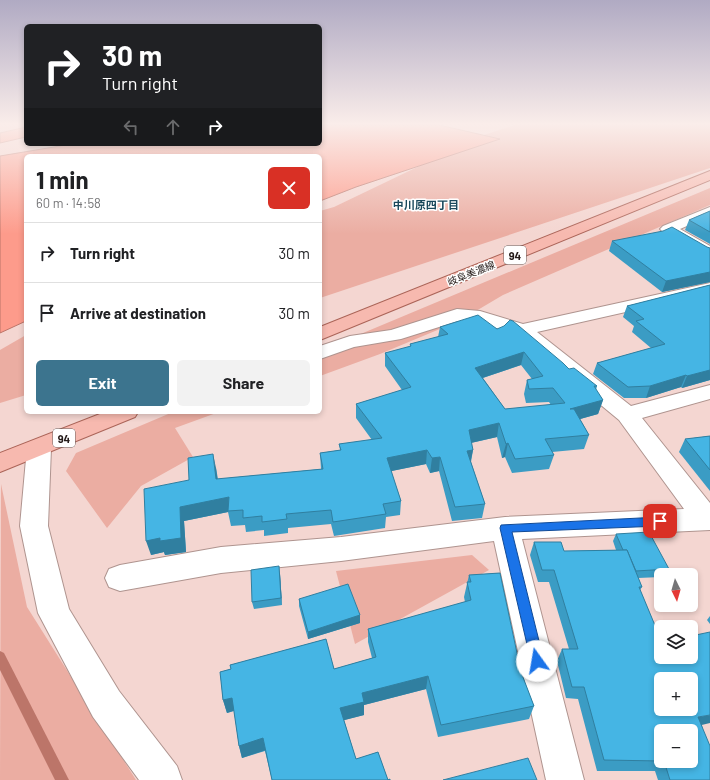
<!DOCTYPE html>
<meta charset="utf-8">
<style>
:root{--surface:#fff;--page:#f2f2f2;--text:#202124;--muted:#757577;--line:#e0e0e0;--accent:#3c748e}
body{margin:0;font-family:Barlow,"Noto Sans JP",sans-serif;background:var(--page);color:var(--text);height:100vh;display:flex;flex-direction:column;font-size:15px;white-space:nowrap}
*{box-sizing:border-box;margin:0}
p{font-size:13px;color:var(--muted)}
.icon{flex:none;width:22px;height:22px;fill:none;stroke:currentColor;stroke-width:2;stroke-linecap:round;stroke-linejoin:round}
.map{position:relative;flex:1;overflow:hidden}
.side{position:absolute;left:24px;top:154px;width:298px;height:260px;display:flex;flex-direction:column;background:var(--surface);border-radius:6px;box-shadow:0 2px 6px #0003}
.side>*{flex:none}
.banner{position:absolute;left:24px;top:24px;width:298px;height:122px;border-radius:6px;box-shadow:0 2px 6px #0003;background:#202124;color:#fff;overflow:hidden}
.needle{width:26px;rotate:175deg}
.fabs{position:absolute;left:654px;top:568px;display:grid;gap:8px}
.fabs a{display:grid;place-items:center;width:44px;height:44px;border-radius:6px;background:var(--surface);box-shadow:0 2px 6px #0003;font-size:20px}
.pin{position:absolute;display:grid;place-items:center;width:34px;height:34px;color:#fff;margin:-17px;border-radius:8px;box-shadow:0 2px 6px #0006}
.me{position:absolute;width:44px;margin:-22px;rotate:347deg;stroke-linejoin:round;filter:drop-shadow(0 0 3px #0008)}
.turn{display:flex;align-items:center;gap:14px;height:84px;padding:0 12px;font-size:18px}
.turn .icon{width:52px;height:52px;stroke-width:2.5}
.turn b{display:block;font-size:28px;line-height:34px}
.lanes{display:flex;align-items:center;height:38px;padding:0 12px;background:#0003;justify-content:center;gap:20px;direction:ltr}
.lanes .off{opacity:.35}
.round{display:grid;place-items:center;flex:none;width:42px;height:42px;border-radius:6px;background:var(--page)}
.head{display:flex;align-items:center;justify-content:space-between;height:68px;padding:0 12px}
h1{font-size:24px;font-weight:700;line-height:30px}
.action{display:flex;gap:8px;margin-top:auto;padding:8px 12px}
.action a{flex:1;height:46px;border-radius:6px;background:var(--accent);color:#fff;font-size:16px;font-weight:700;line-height:46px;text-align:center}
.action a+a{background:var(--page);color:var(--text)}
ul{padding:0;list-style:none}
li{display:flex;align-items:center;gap:12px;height:60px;padding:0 12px;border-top:1px solid var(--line)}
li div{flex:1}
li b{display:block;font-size:15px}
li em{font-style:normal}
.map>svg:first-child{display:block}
</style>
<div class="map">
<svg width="710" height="780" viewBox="0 0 710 780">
<rect width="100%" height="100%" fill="#f4d6d1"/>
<g fill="#ebada2">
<polygon points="515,125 710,125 710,168 320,298 320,211 334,207 484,135"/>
<polygon points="710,188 710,205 503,295 459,321 380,354 320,376 320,351"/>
<polygon points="26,335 26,395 0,403 0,350"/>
<polygon points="173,412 219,412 175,428 193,457 141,486 107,528 66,471 76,453"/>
<polygon points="1,484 27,607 136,780 0,780"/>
<polygon points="472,555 489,570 355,644 336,571"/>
</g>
<g fill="#fd9b8b" stroke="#bc7569">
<polygon points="320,125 439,125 500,139 356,187 320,201 320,156 26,156 26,321 0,333 0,156 72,144 320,144"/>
<polygon points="26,127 26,137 0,143 0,133"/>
</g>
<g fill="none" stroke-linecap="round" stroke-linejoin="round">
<polygon fill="#bc7569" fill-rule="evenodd" points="0,651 4,653 69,780 55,780 0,670"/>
<defs>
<g id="minor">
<polygon points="710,207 710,216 680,229 710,246 710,258 704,256 663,232 660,229 663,226"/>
<polygon points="710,283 710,293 537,332 631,406 710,385 710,399 642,418 710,503 710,530 522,539 584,780 546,780 494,541 341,561 221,573 120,591 109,587 105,578 109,569 120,565 221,547 341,537 505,517 684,509 619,420 515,334 478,322 458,321 401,339 354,347 320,359 320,346 350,336 391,330 457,309 480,311 523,324"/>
<polygon points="39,439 48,442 51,448 48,526 69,609 119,691 177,766 182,780 139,780 93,717 38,613 20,526 27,448 30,442"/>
</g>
<g id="major">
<polygon points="710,171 710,180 320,340 320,327"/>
<polygon points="105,412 138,412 135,417 0,472 0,453"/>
</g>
</defs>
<use href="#minor" stroke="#af948f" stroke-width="2"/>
<use href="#major" stroke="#ab6458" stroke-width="2"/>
<use href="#minor" fill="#fff" fill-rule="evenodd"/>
<use href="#major" fill="#f7b9af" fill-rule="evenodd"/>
</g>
<g fill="#3b9cc4" fill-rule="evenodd">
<polygon points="710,211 710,244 685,230 689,220"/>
<polygon points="612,241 710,248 710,282 662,292 609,251"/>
<polygon points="710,285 710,380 682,388 681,387 646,398 624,398 593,374 597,363 651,348 632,332 634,326 623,317 627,306"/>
<path d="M440 327 497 329 569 369 597 386 596 390 603 400 598 414 580 419 589 435 584 449 552 452 554 455 549 469 512 473 505 457 502 458 497 437 471 443 473 450 471 462 485 504 482 518 452 521 439 471 430 473 426 464 391 471 401 501 400 515 386 517 385 528 334 536 331 524 288 528V533L264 536V530L246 532 245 525 231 526 228 512 184 521 186 552 165 555 164 552 151 555 189 480 216 468 218 479 321 469 320 453 340 450 339 444 372 440 356 418V404L402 390 385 366V353L410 347V344L438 337ZM521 365 532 379 527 380 524 394 526 403 549 402 551 405 505 409 483 378Z"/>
<polygon points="710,436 710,491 679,452 685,439"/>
<polygon points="616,534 669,569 665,575 661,575 661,577 638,578 642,587 640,590 659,635 702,725 710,780 658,780 655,771 597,771 578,699 566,698 557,661 562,649 569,649 549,582 538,582 530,555 534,542 564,551 616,550 613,541"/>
<polygon points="500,573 521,672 534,706 529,719 438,737 426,689 364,705 364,715 344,720 356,759 378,752 388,780 390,779 390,780 272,780 265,751 242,758 239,746 234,711 227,713 223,700 220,672 231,669 230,665 326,639 334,669 372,658 368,642 368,629 465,602 464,597 469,575"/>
<polygon points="280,574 282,605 254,609 252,602"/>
<polygon points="299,599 360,615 360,623 308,639 299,606"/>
<polygon points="710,616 710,624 707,620"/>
</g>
<g fill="#307fa0">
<polygon points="710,272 710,282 662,292 666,281"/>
<polygon points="524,352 521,365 473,381 475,368"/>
<polygon points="710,370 710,380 682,388 687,376"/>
<polygon points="686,375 681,387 646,398 650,386"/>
<polygon points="603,400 598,414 566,423 570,409"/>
<polygon points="499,423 497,437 466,444 469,430"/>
<polygon points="508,443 505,457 502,458 506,444"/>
<polygon points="427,450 426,464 387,472 387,458"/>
<polygon points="473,450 470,464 467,451"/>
<polygon points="213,454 216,468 219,493 216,479"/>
<polygon points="440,457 439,471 430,473 432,458"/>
<polygon points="229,497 228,512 184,521 186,552 165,555 164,552 151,555 146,541 180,507"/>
<polygon points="279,566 280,574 282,605 281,598"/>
<polygon points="360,615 360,623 308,639 308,632"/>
<polygon points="428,676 426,689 364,705 364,715 341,721 340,708 362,693"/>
<polygon points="232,698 236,710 227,713 223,700"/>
<polygon points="710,715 710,723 689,728 698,717"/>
<polygon points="263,738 266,750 242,758 239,746"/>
</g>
<g fill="#45b5e4" stroke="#307fa0" fill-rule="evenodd">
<polygon points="710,211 710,232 689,220"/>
<polygon points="672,227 707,247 710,248 710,272 666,281 612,241 663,231"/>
<polygon points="710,285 710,370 687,376 686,375 650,386 628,387 597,363 665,344 636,321 644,319 627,306"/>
<path d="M478 315 497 329 504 326 510 320 513 321 563 363 569 369 574 368 597 386H594L603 400 570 409H574L589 435 545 439 554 455 515 459 508 443 506 444 499 423 469 430 473 450 467 451 485 504 455 507 440 457 432 458 427 450 387 458 401 501 383 504 386 514 333 522 331 510 286 514 287 519 262 522V516L243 518V510L228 511 229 497 180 507 181 538 160 541V538L146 541 144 489 189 480 188 458 213 454 216 479 323 469 320 453 341 450 339 444 382 438 356 404 411 387 385 353 411 346 410 344 448 334 440 327ZM524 352 543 376 527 380 529 389 553 388 565 403 505 409 475 368Z"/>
<polygon points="710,436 710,470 685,439"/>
<polygon points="649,532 669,569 636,571 627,550 623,550 616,534"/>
<path d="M534 542H561L564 551 627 550 642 587H639L659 635H661V657H691V636L710 632V715L698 717 710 746V780H670L664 761H691V731H661V761L604 760 584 687H572L562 649H578L554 570H542ZM661 679H691V709H661Z"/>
<polygon points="279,566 281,598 252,602 251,570"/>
<polygon points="500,573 521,672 534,706 441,725 428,676 362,693 364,702 340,708 356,759 378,752 388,780 390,779 390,780 272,780 263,738 239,746 232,698 223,700 220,672 231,669 230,665 326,639 334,669 376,657 368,629 471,600 467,582 471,582 469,575"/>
<polygon points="348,584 360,615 308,632 299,599"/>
<polygon points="528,758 537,780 443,780"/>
</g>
<linearGradient id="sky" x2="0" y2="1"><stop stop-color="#b0aac3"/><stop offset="0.53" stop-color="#faedea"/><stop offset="1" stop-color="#faedea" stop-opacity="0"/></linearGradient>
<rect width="710" height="234" fill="url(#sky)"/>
<polygon fill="#1a73e8" stroke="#114b97" points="660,517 664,518 666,521 664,525 660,526 512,532 544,661 542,666 537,668 532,666 500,528 501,525"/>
<g text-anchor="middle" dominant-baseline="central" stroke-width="3" stroke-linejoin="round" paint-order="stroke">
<g font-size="10" fill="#261c1a" stroke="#fff">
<text transform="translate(471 273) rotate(-22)">岐阜美濃線</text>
</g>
<g font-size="11" font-weight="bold" fill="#1a485c" stroke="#fff">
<text x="426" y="204">中川原四丁目</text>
</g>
<g fill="#fff" stroke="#67605f" stroke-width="1">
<rect x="504" y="246" width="22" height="18" rx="3"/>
<rect x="53" y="429" width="22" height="18" rx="3"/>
</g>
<g font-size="11" font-weight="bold" fill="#261c1a">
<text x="515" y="255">94</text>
<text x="64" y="438">94</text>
</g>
</g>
</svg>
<div class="fabs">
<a><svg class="needle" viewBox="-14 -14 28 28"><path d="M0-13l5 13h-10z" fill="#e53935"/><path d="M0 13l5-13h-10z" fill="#757577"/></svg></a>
<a><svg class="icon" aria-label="layers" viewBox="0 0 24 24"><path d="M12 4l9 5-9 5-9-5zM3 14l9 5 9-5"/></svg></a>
<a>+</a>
<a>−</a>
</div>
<div class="pin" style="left:660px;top:521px;background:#d93025"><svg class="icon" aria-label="arrive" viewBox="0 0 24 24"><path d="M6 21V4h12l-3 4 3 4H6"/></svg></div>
<svg class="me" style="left:537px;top:661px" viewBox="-20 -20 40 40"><circle r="19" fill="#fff"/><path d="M0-13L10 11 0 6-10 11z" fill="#1a73e8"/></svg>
<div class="banner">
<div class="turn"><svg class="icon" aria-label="right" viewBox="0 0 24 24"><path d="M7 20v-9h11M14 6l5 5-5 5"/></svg><div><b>30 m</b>Turn right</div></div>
<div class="lanes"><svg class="icon off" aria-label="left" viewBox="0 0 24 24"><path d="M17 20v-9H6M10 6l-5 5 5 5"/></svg><svg class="icon off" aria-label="ahead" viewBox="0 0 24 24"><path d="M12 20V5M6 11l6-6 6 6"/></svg><svg class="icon" aria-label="right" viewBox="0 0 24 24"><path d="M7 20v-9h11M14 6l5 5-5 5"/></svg></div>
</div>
<section class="side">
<div class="head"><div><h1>1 min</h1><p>60 m · 14:58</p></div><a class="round" style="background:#d93025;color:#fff"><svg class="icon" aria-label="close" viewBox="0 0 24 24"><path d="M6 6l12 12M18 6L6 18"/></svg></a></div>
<ul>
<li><svg class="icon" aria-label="right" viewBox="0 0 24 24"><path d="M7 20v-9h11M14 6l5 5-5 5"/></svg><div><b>Turn right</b></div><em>30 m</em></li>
<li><svg class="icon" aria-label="arrive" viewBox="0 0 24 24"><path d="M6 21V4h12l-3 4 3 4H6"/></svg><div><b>Arrive at destination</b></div><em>30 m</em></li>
</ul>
<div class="action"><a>Exit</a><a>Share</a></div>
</section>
</div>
